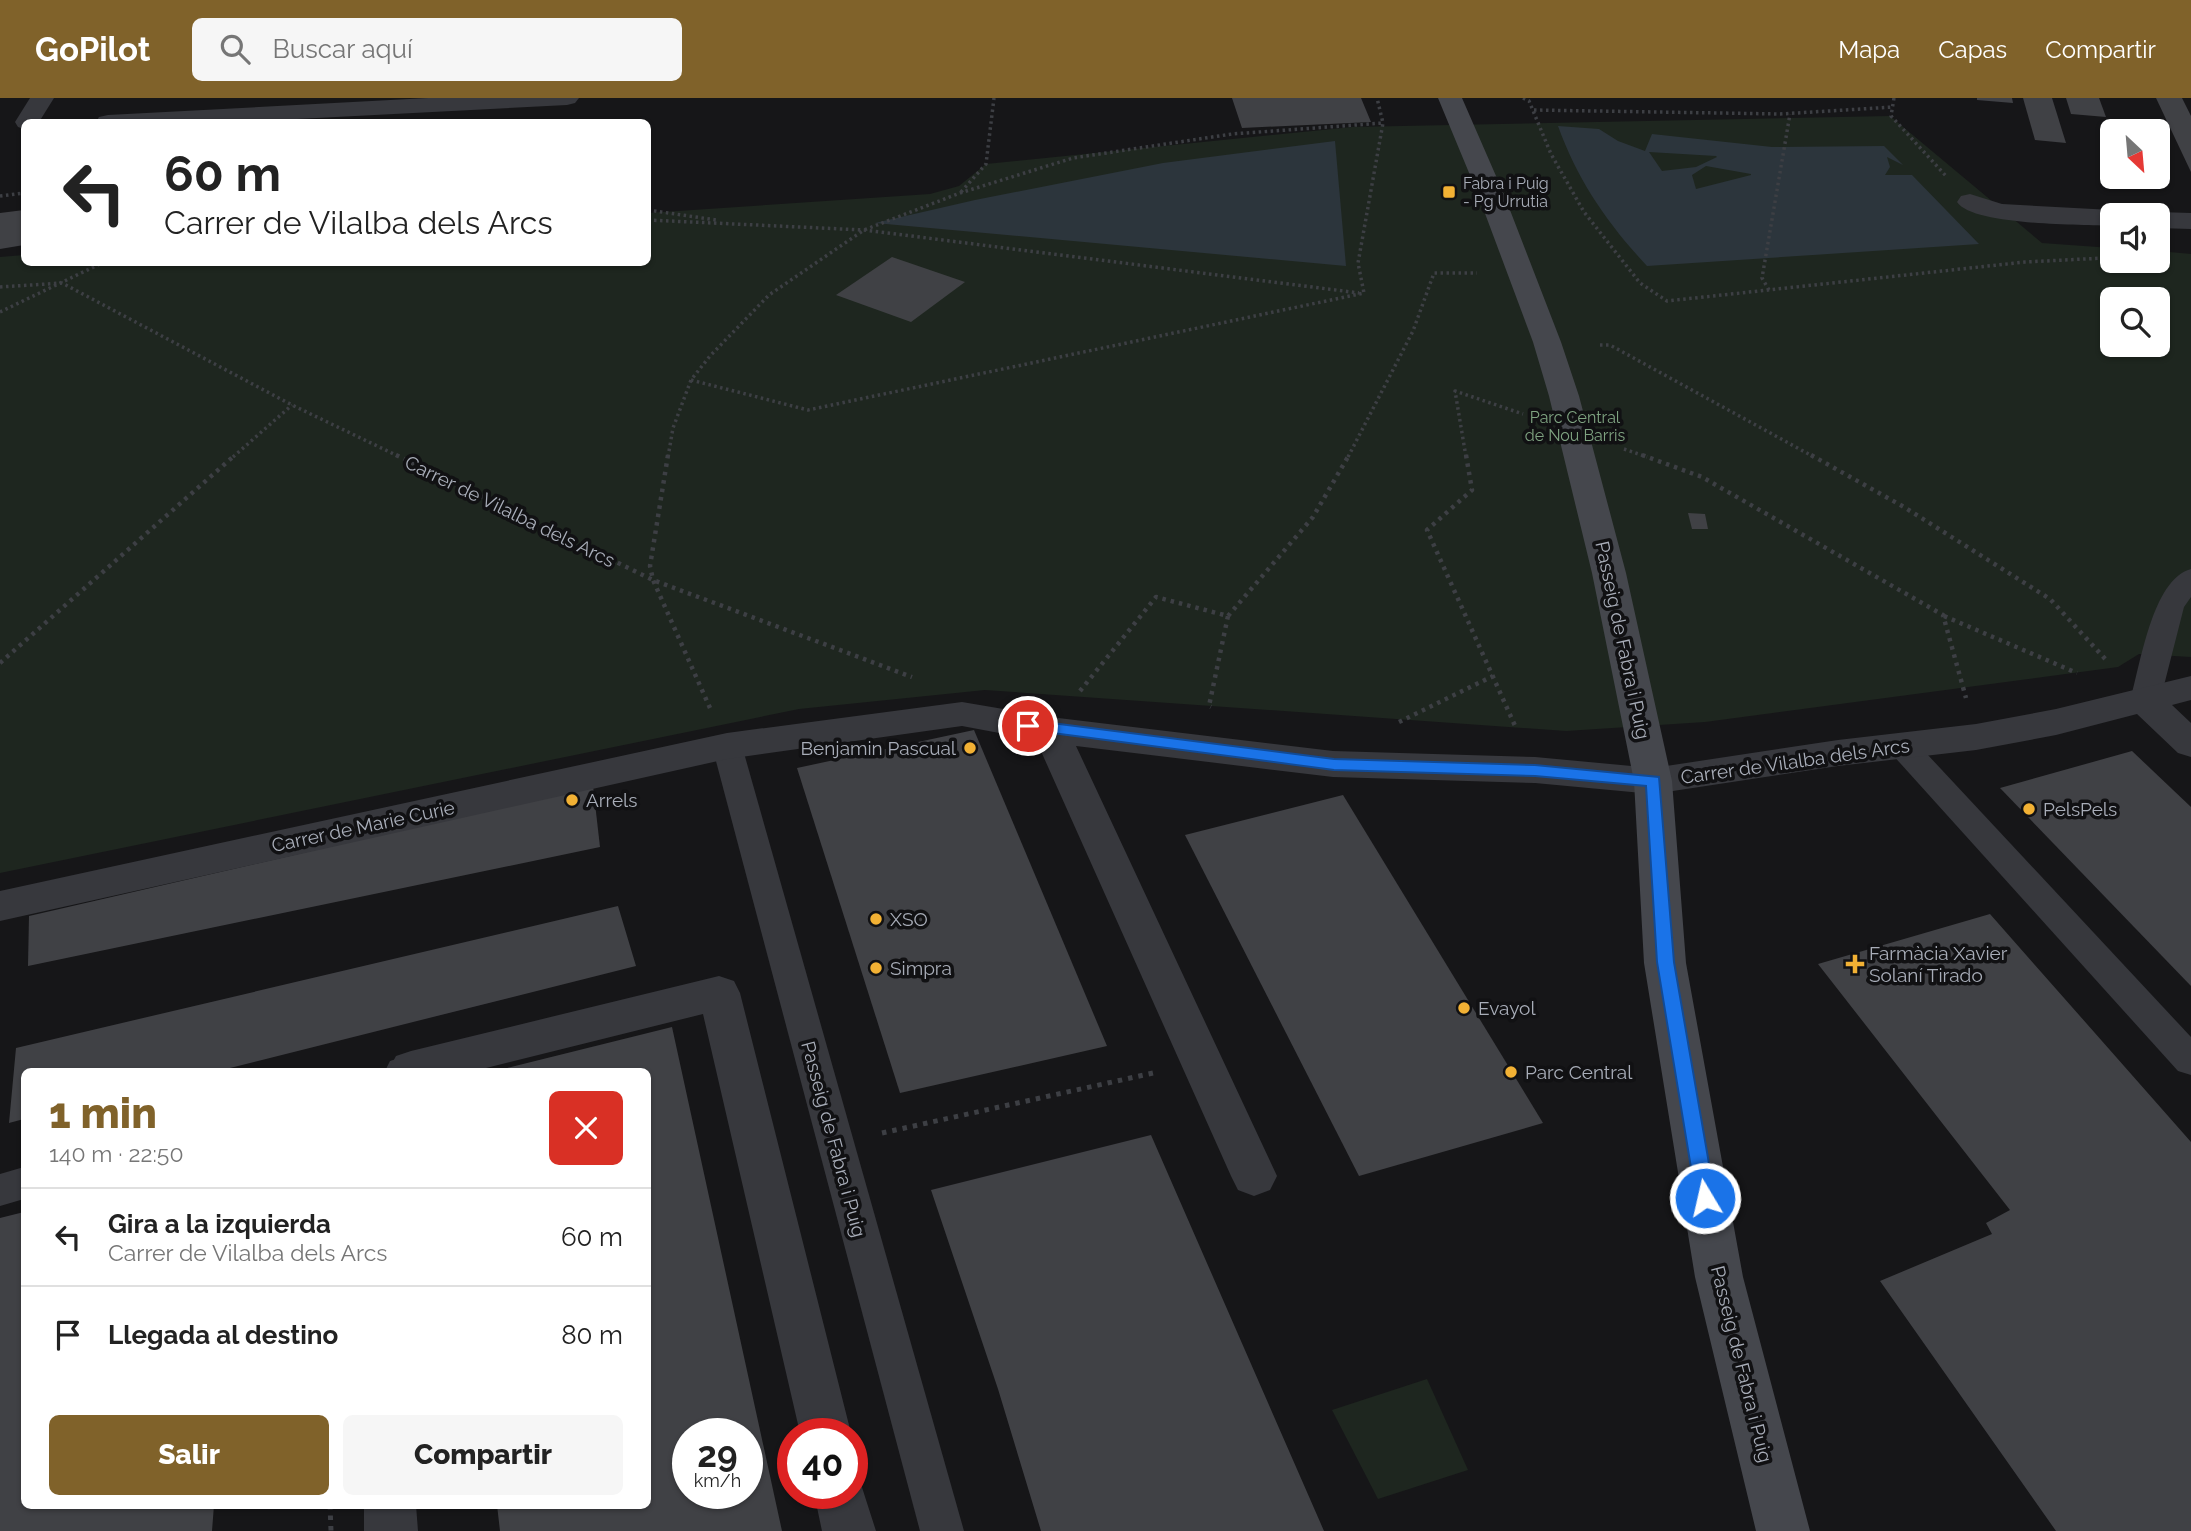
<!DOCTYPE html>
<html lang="es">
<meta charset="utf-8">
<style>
:root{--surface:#fff;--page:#f6f6f6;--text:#222;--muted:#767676;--line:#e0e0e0;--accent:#80622a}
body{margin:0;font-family:Raleway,sans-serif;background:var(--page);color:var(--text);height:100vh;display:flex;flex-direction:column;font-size:26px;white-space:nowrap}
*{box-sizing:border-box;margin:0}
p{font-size:23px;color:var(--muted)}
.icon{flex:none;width:38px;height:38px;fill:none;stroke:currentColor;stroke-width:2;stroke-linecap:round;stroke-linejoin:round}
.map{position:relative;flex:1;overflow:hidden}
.panel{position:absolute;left:21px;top:970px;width:630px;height:441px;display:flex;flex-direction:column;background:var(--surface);border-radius:10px;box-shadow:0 2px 5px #0004}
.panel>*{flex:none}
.hud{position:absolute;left:21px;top:21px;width:630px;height:147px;border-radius:10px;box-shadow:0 2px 5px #0004;background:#fff;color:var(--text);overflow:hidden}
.needle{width:46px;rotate:154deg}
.buttons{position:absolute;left:2100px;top:21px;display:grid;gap:14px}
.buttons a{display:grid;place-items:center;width:70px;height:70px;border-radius:10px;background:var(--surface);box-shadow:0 2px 5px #0004;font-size:35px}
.speed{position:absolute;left:672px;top:1320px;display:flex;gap:14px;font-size:35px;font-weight:700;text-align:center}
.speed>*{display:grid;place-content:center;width:91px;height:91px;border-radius:50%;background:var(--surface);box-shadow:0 2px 5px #0004;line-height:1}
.speed small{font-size:18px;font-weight:400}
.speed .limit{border:10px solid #d22;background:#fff;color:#111}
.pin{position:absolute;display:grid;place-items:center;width:60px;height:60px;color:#fff;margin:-30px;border:4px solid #fff;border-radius:50%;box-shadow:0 2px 7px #0007}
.me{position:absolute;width:77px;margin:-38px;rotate:351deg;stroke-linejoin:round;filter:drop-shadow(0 0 5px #0008)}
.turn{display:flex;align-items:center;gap:24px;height:147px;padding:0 28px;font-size:32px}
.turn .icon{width:91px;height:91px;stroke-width:2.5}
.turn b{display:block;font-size:49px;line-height:60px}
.round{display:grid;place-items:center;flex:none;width:74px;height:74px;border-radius:10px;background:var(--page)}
.overview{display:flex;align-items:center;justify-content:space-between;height:119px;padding:0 28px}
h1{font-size:42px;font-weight:800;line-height:52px;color:var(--accent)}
.button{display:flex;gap:14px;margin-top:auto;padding:14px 28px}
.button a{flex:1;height:80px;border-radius:10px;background:var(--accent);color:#fff;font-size:28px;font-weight:800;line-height:80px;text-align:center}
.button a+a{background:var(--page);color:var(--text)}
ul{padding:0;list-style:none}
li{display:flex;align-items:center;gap:21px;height:98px;padding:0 28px;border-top:2px solid var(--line)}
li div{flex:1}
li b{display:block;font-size:26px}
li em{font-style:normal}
header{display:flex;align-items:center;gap:42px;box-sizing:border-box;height:98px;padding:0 35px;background:var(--accent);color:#fff}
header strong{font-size:33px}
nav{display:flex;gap:38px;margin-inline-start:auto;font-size:24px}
.search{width:490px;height:63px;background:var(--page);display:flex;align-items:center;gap:18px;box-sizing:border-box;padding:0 24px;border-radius:10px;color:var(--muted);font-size:26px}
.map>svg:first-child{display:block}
</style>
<header>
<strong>GoPilot</strong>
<div class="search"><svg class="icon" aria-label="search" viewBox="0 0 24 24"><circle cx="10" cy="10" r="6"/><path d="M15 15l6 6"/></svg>Buscar aquí</div>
<nav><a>Mapa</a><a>Capas</a><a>Compartir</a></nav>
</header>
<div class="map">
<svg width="2191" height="1433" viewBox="0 0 2191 1433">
<rect width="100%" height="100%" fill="#161618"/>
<g fill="#1e261f" fill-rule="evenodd">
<path d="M1890 18 2042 145 2112 150V163H2158V153L2191 156V559L2139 556 2118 569 1705 624 1566 633 985 592 799 611 0 775V159L24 157V164H648V115L930 96 959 88 986 66 1352 29ZM2112 201H2158V247H2112Z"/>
<polygon points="1427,1281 1468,1372 1378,1401 1332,1312"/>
</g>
<g fill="#2c353c" fill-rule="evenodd">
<path d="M1558 28 1599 31 1618 43 1645 53 1652 36 1772 49 1884 48 1903 67 1887 59 1890 69 1885 77H1912L1979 146 1647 168C1607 125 1578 83 1558 28ZM1649 54 1716 58 1717 59 1696 69 1662 73ZM1706 68 1751 76V77L1696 91 1692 77Z"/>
<polygon points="1335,43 1346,168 875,125 975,102 1163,65"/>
</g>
<g fill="#404145" fill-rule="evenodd">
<polygon points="1232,0 1361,0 1371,24 1242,30"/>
<polygon points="1977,0 2012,0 2013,5 1977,2"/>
<polygon points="2023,0 2052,0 2066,45 2035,42"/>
<polygon points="2066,0 2099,0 2106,19 2071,16"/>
<polygon points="2156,0 2182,0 2191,18 2191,74"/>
<polygon points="24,112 24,147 0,151 0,115"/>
<polygon points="892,159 965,184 911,224 836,197"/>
<polygon points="1688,415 1705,416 1708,431 1692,431"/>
<polygon points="974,632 1107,948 900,995 797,670"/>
<polygon points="2132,653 2191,709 2191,888 2000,690"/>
<polygon points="593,688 600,749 28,868 29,818"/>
<polygon points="1343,697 1543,1025 1359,1078 1185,737"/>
<polygon points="618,808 636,868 218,973 24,973 24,1021 9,1025 16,950"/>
<polygon points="1990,816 2191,1044 2191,1433 2056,1433 1880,1183 1992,1136 1986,1125 2010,1112 1818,866"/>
<path d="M672 929 782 1433H500L497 1407H648V973L499 972ZM688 1335H747V1395H688Z"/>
<polygon points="1151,1037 1324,1433 1041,1433 998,1291 931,1092"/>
<polygon points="24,1114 24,1407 214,1407 212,1433 0,1433 0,1120"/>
</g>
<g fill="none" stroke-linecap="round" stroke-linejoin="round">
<g stroke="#3d3f44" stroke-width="3.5" stroke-dasharray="2.5 3.5" stroke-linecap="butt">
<polyline points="1523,0 1529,3 1551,56 1584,114 1640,185 1667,203 2025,164 2104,160"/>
<polyline points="1894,0 1891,18 1946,78"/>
<polyline points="1534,12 1780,16 1893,9"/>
<polyline points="613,24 614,21"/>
<polyline points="961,94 986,66 994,0"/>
<polyline points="0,98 24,95"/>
<polyline points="648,112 716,122"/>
<polyline points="648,122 864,132 1359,195"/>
<polyline points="0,189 62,185 292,307 400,359"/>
<polyline points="1769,192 1762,180 1790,16"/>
<polyline points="0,214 104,164"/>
<polyline points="1600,247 1610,247 1814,359"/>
<polyline points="691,282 808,312 1364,195 1358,165 1383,25 1377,0"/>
<polyline points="1624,351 1647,359"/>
<polyline points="233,359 292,307"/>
<polyline points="668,359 673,330 691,282 710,258 769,197 864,132 960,95 1073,60 1232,36 1383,25"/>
<polyline points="1348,359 1413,233 1434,175 1477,175"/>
<polyline points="1466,359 1455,293 1523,316"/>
</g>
<g stroke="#3d3f44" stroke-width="4.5" stroke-dasharray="3.5 5" stroke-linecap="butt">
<polyline points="396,357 653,482 912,579"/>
<polyline points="668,357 650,468 653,482 710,610"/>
<polyline points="1466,357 1472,392 1427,432 1516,630"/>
<polyline points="1642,357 1702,379 1943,517 1966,600"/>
<polyline points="1811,357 1904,409 2050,501 2108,564"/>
<polyline points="1228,518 1313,419 1349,357"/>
<polyline points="1944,518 2077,575"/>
<polyline points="0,565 235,357"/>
<polyline points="1080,593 1156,499 1228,518 1209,608 1211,609"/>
<polyline points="1399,624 1493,578"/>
</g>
<g stroke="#3d3f44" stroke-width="5" stroke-dasharray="4.5 6" stroke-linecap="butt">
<polyline points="882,1035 1153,975"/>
<polyline points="330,1407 331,1433"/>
</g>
<g fill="#37383d" fill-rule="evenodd">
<path d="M2191 471V499L2184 509 2160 603 2155 610 2145 613 2135 610 2130 603C2140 569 2152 481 2191 471Z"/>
<polygon points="727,637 738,641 742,648 964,1433 920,1433 712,648 716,641"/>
<polygon points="1902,637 1913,641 2191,939 2191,977 2178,973 1891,655 1887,648 1891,641"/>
<polygon points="411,956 424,961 428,973 385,973 390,963"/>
<polygon points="24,1069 24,1101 0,1108 0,1076"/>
</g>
<g fill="#37383d" fill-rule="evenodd">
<polygon points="30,0 54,0 39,24 24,24 24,31 18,29 15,24"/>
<polygon points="428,0 579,0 575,5 567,7 238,24 96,24 99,19 108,17"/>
<path d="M1970 96 2002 106 2112 112 2123 117H2112V128C2081 126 1973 128 1957 104L1961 98Z"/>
<polygon points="2158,114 2191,115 2191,131 2158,130 2158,117 2148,117"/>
<polygon points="2191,578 2191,602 2172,607 2191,625 2191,659 2178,655 2137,616 2056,637 1976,652 1838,668 1653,696 1535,685 1333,679 1076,648 1277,1078 1270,1092 1254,1098 1238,1092 1231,1078 1036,642 962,628 727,661 0,823 0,793 727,635 962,604 1050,619 1333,653 1535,659 1653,670 1838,642 1976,626 2056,611"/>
<polygon points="719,878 734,883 740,895 851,1335 800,1335 703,916 474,973 389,971 396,958 411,953"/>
<polygon points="852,1374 858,1377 876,1433 822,1433 814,1395 852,1395"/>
<polygon points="364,1407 416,1407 418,1433 364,1433"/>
</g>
<polygon fill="#45474d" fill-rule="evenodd" points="1438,0 1462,0 1503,94 1561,244 1579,298 1626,475 1672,683 1686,865 1743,1179 1810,1433 1756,1433 1695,1179 1644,865 1634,683 1592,475 1549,298 1533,244 1477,94"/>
</g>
<polygon fill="#1a73e8" stroke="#114b97" stroke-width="2" points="1028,622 1334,661 1535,667 1659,679 1674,864 1715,1100 1712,1106 1705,1108 1698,1106 1696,1100 1657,864 1646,688 1535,678 1334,672 1022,631 1020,628 1022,624"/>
<g fill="#f2b134" stroke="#111113" stroke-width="2.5">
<rect x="1442" y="87" width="14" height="14" rx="3.5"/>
<circle cx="970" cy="650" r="7"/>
<circle cx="572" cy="702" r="7"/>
<circle cx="2029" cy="711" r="7"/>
<circle cx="876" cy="821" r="7"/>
<path d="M1851.5 855.5h7v7h7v7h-7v7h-7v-7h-7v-7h7z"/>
<circle cx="876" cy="870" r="7"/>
<circle cx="1464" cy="910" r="7"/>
<circle cx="1511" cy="974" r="7"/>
</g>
<g text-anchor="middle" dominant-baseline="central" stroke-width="7" stroke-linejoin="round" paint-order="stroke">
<g font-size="16" fill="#a8adb8" stroke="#111113" text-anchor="start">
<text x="1463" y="85">Fabra i Puig<tspan x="1463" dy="18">- Pg Urrutia</tspan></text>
</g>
<g font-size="16" fill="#7fa381" stroke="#111113">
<text x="1575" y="319">Parc Central<tspan x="1575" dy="18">de Nou Barris</tspan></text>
</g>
<g font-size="19" fill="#a8adb8" stroke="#111113">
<text transform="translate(510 413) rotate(26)">Carrer de Vilalba dels Arcs</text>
<text transform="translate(1623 542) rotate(78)">Passeig de Fabra i Puig</text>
<text transform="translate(1795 663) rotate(-8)">Carrer de Vilalba dels Arcs</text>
<text transform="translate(363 728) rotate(-12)">Carrer de Marie Curie</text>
<text transform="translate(834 1041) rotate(75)">Passeig de Fabra i Puig</text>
<text transform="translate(1742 1266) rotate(76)">Passeig de Fabra i Puig</text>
</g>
<g font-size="19" fill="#a8adb8" stroke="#111113" text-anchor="start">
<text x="956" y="650" text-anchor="end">Benjamin Pascual</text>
<text x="586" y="702">Arrels</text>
<text x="2043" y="711">PelsPels</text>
<text x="890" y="821">XSO</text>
<text x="1869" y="855">Farmàcia Xavier<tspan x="1869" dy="22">Solaní Tirado</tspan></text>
<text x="890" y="870">Simpra</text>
<text x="1478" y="910">Evayol</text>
<text x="1525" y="974">Parc Central</text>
</g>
</g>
</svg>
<div class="buttons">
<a><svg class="needle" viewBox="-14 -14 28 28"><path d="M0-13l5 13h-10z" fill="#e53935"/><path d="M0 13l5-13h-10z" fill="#767676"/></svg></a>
<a><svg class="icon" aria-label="sound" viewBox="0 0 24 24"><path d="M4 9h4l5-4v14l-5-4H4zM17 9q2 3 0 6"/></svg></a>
<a><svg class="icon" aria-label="search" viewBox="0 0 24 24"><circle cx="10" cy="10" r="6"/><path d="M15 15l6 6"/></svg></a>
</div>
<div class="speed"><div>29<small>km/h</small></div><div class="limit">40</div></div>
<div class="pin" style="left:1028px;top:628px;background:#d93025"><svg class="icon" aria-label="arrive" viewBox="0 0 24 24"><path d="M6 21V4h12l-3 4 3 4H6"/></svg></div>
<svg class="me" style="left:1705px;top:1100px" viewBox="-20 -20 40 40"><circle r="17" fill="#1a73e8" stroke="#fff" stroke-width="3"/><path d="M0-11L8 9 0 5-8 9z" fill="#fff"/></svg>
<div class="hud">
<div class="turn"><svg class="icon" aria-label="left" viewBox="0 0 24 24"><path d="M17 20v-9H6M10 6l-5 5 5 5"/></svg><div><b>60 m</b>Carrer de Vilalba dels Arcs</div></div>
</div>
<section class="panel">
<div class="overview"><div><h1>1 min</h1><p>140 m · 22:50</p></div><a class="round" style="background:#d93025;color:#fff"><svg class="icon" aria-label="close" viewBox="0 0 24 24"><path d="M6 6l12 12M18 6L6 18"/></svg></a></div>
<ul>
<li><svg class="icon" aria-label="left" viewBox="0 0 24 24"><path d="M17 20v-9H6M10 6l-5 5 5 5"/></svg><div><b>Gira a la izquierda</b><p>Carrer de Vilalba dels Arcs</p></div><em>60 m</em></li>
<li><svg class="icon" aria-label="arrive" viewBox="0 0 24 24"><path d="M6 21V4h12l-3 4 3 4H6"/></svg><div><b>Llegada al destino</b></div><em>80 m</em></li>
</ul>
<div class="button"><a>Salir</a><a>Compartir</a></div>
</section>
</div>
